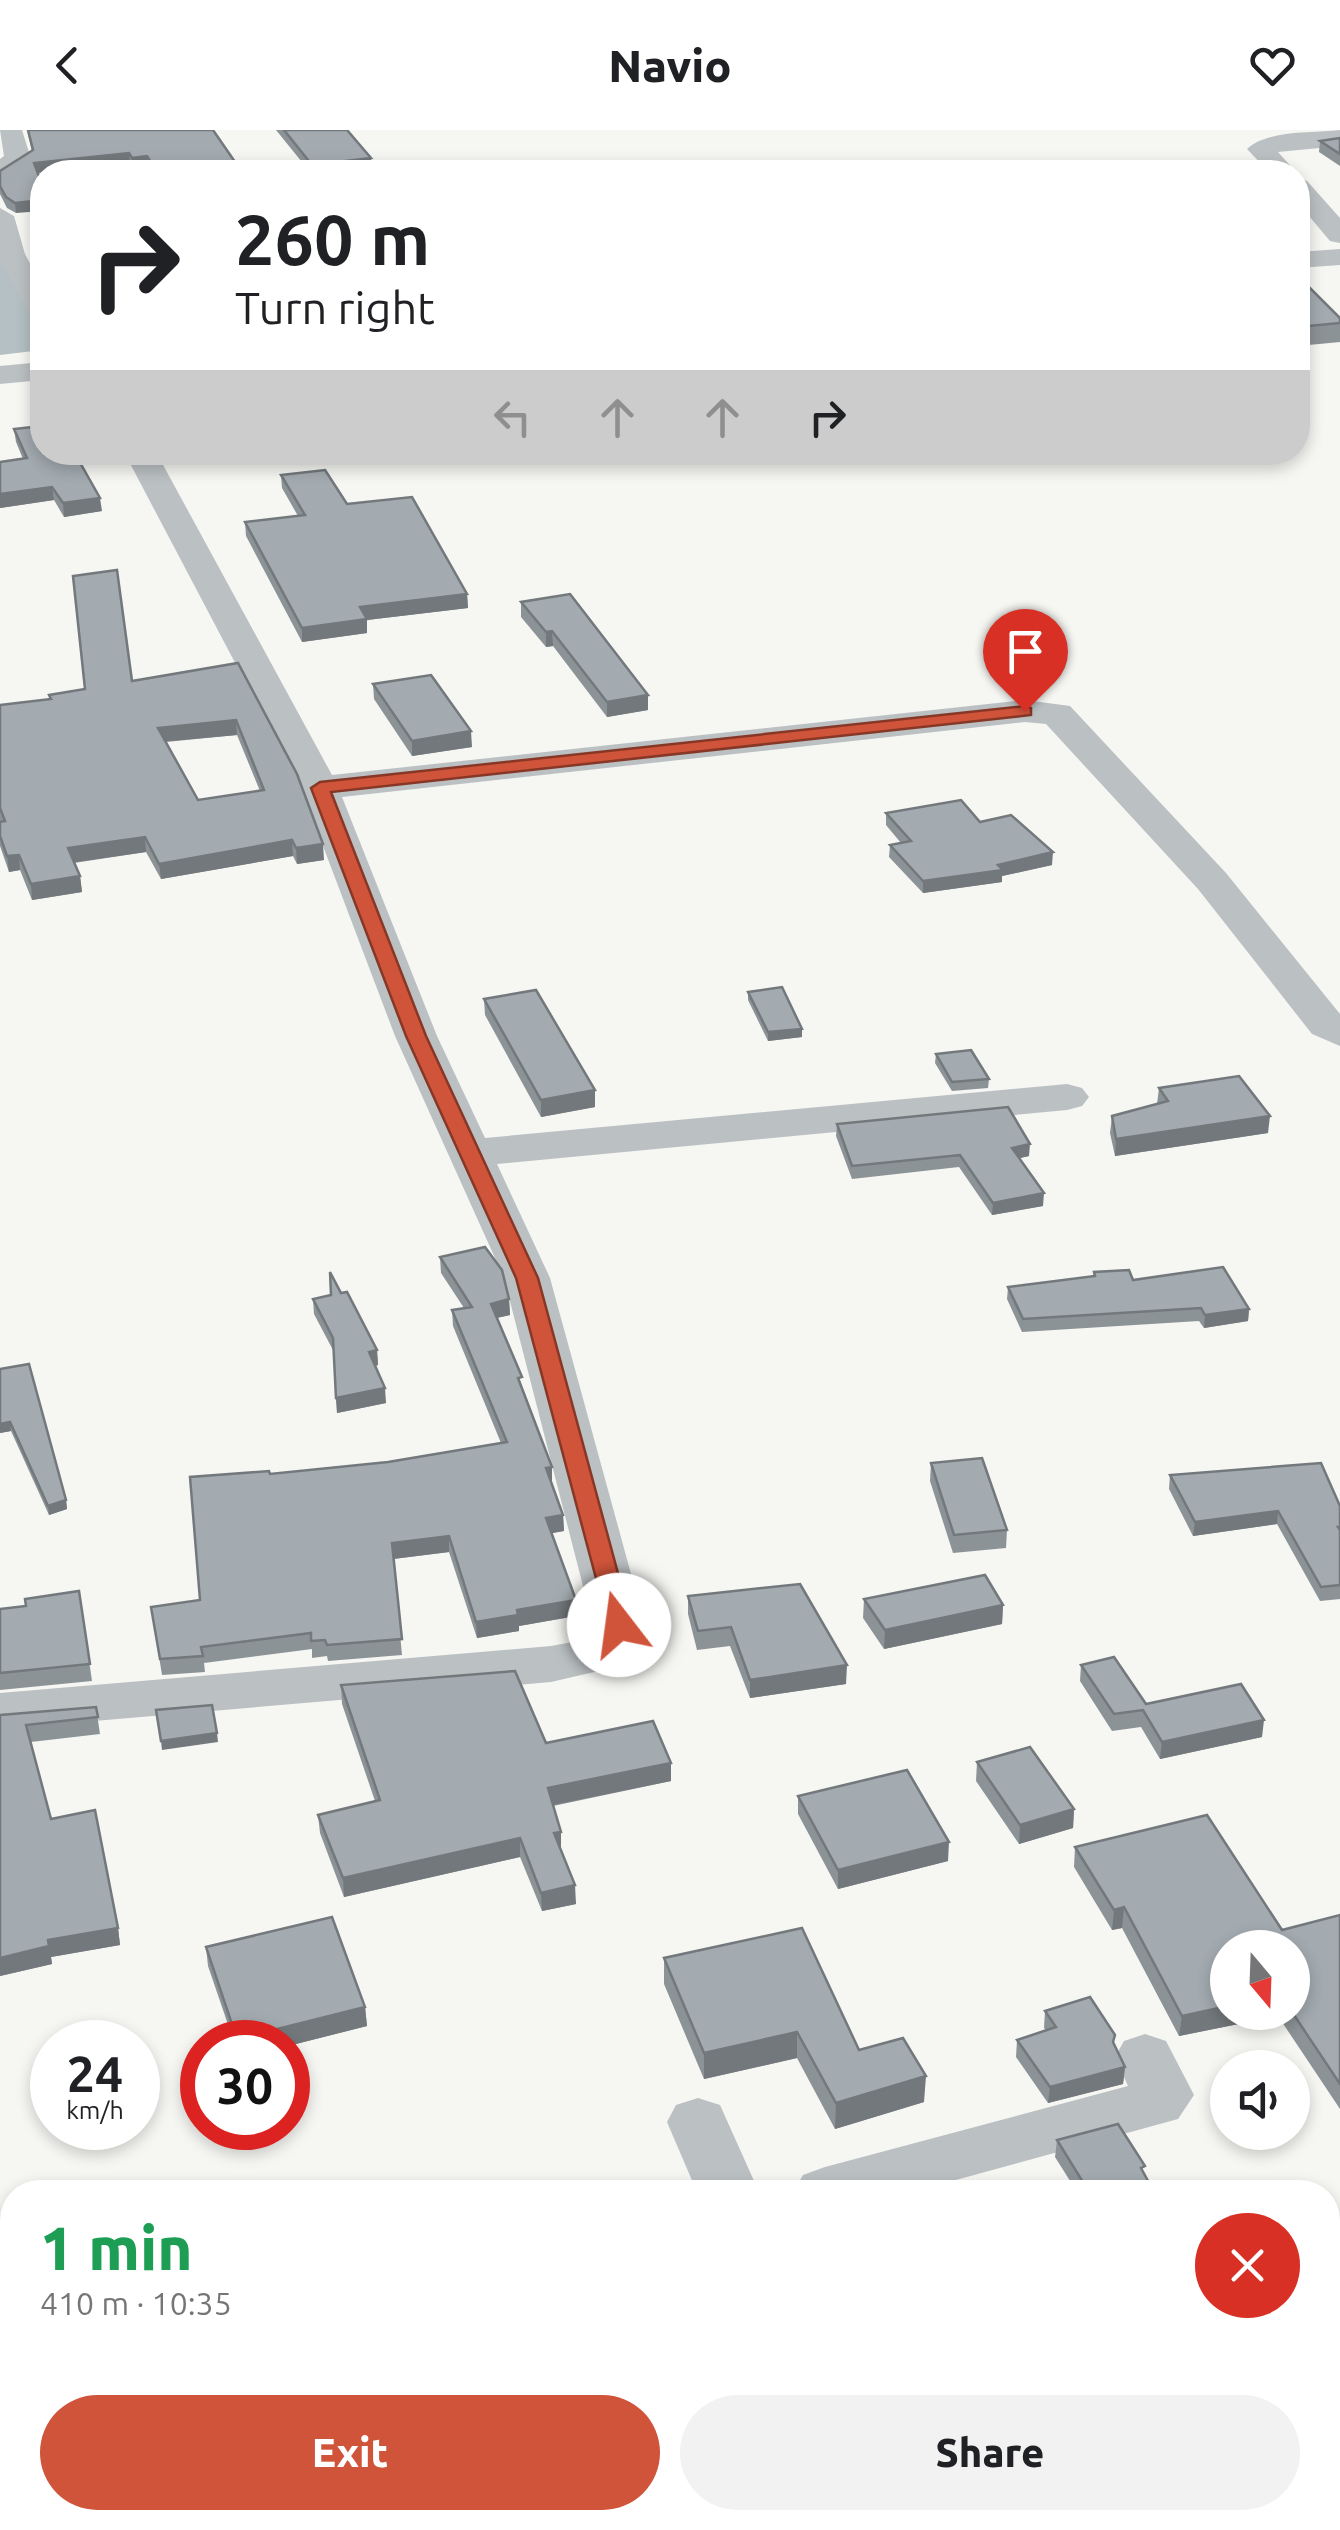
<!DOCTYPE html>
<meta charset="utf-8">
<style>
:root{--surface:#fff;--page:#f2f2f2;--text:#202124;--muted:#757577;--accent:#d0543a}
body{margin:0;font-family:Ubuntu,sans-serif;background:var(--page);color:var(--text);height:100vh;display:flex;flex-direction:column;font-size:38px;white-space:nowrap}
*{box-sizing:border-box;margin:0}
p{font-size:32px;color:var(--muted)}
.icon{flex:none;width:55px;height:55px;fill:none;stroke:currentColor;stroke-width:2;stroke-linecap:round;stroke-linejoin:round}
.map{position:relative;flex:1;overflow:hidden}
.drawer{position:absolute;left:0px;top:2050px;width:1340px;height:350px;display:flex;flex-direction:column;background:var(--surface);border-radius:40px 40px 0 0;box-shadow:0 5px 15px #0003}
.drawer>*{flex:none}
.top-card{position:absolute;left:30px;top:30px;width:1280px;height:305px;border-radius:40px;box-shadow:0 5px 15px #0003;background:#fff;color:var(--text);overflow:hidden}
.needle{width:65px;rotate:161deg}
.tools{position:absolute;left:1210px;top:1800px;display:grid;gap:20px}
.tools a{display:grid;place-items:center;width:100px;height:100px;border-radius:50%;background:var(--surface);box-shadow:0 5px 15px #0003;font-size:50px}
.speed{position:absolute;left:30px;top:1890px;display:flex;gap:20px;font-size:50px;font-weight:700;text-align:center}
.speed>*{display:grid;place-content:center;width:130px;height:130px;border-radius:50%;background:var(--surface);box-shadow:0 5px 15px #0003;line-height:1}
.speed small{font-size:25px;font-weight:400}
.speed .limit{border:15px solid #d22;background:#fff;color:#111}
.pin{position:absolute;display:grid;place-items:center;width:85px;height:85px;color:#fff;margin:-102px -42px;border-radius:50% 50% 50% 0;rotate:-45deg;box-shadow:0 0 10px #0007}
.pin .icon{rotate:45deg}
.me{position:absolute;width:110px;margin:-55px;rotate:345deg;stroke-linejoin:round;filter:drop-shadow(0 0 8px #0008)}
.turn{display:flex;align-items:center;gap:35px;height:210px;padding:0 40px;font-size:45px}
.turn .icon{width:130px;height:130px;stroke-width:2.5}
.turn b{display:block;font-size:70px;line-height:85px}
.lanes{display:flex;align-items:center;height:95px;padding:0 40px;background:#0003;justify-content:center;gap:50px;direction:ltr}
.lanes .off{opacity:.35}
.round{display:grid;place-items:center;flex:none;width:105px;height:105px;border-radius:52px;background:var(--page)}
.overview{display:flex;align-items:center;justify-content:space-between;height:170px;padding:0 40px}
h1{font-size:60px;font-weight:800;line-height:75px;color:#1e9e55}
.cta{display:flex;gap:20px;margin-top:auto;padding:20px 40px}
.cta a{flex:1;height:115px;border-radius:60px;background:var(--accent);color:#fff;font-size:40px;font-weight:800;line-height:115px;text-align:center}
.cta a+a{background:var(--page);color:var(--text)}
header{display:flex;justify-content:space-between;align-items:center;height:130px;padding:0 40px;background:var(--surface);font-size:45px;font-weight:800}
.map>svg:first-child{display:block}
</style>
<header><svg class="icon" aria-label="back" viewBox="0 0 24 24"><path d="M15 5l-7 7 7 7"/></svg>Navio<svg class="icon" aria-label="heart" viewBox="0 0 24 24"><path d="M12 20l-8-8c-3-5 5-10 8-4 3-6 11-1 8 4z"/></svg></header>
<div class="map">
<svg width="1340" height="2400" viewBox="0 0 1340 2400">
<rect width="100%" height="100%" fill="#f6f6f3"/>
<polygon fill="#b4c0c3" points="0,120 42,200 42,220 0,225"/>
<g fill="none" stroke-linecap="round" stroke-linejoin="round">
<defs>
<polygon id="highway" points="12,2360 12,2388 84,2388 90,2400 0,2400 0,2370"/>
</defs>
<use href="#highway" stroke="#b1b5b8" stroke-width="5"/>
<g fill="#bbc0c3" fill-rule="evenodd">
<polygon points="0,0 22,0 31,29 0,48 0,29 4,26"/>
<path d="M1340 0V16L1278 22 1296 42H1269L1247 19C1266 0 1313 3 1340 0Z"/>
<polygon points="1298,49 1307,51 1340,88 1340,113 1330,111 1298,73"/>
<polygon points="0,78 14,86 25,124 42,156 42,190 32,187 0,130"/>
<polygon points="1340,119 1340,135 1298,138 1298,122"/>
<polygon points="42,232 42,250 0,254 0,236"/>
<polygon points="124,322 156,322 332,645 1025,570 1070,576 1226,743 1340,884 1340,916 1312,904 1198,759 1046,594 1025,592 342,667 437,906 485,1008 1067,954 1082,958 1089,967 1082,976 1067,980 497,1034 550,1148 645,1495 620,1536 551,1552 0,1599 0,1563 551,1516 583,1510 593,1495 504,1148 395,906 301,658"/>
<polygon points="1145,1904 1166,1911 1194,1965 1178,1989 912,2062 793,2062 803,2045 825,2037 1128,1956 1115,1927 1124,1911"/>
<polygon points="698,1968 720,1975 759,2062 697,2062 667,1992 676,1975"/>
<polygon points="1340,2205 1340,2259 1328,2263 1328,2209"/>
<polygon points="12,2303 12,2360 0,2364 0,2306"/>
<polygon points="804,2388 903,2388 898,2400 798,2400"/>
</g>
<use href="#highway" fill="#fff" fill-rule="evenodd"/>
</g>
<g fill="#8c9397" fill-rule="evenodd">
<polygon points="27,0 242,42 152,42 148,36 133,38 130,33 38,43 16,83 7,78 0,64 0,41 32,21"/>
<polygon points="276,0 347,0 372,39 343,42 310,42"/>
<polygon points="1340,8 1340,36 1319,22 1320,11"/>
<polygon points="1298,151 1340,188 1340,212 1298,216"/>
<polygon points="14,299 102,381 64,387 54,370 0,378 0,332 23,329 16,312"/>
<polygon points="281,345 347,374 467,464 468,478 367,490 367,503 302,512 246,406 245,392 298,386 282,358"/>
<polygon points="521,472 648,580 607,587 553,516 546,517 521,487"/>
<path d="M238 533 324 730 297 734 293 726 161 749 146 722 74 733 80 746 82 762 32 770 20 740 9 742 0 716V575L49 569V565ZM237 605 260 661 198 670 166 612Z"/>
<polygon points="373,554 472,617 412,626 374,569"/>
<polygon points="886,683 980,692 1052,735 1002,746 1002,752 923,763 889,727 890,715 901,713 886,695"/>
<polygon points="748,862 802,907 768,911 748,870"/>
<polygon points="484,869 595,977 541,987 485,885"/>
<polygon points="936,924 989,949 988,958 952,961 935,933"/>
<polygon points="1159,958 1268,1003 1115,1026 1110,1003 1112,986 1157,974"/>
<polygon points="837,994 1029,1026 1019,1028 1043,1076 992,1085 959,1037 852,1049 836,1006"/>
<polygon points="440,1127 509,1169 510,1185 497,1188 552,1337 551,1353 563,1385 564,1401 552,1403 576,1486 519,1496 519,1501 477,1508 449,1422 393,1429 402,1525 328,1531 327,1526 312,1528 312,1519 204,1533 205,1542 162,1545 151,1477 200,1470 270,1344 388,1332 501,1313 453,1196 452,1180 464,1178 441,1143"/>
<polygon points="1094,1142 1249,1179 1248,1191 1204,1198 1199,1191 1022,1202 1007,1169 1008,1157 1093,1146"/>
<polygon points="341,1163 377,1220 378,1235 375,1236 386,1273 337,1283 334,1222 314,1184 313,1169"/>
<polygon points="0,1239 66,1370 67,1379 49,1385 11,1301 0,1303"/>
<polygon points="931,1333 1007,1400 1006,1418 953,1423 930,1351"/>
<polygon points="1170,1345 1340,1376 1340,1469 1320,1471 1277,1394 1193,1406 1169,1359"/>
<polygon points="79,1461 92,1551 0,1560 0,1479 26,1476"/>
<polygon points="688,1466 846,1554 750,1568 730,1516 697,1520 688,1484"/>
<polygon points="864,1469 1003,1475 1002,1494 884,1519 863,1488"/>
<polygon points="1081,1535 1146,1574 1262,1607 1160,1629 1141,1597 1112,1601 1080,1551"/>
<polygon points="341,1555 546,1613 671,1651 553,1676 561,1720 576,1774 542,1781 520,1727 344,1767 320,1703 318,1685 375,1671 342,1574"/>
<polygon points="96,1577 100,1604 31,1612 51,1689 118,1798 120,1815 51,1827 52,1834 0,1846 0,1585"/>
<polygon points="977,1632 1074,1679 1073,1698 1019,1714 976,1651"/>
<polygon points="798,1666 948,1731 838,1759 798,1684"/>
<path d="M1075 1717 1282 1800 1340 1785V1979L1278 1886 1179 1906 1122 1798 1112 1800 1074 1737ZM1292 1818V1882H1228Z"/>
<polygon points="206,1817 365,1877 367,1896 288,1916 288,1912 234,1912 208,1836"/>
<polygon points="664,1828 859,1920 924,1972 835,1999 797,1928 704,1949 664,1854"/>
<polygon points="1045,1881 1114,1914 1125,1937 1123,1954 1048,1973 1016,1927 1017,1910 1046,1900 1044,1898"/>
<polygon points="1057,2010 1144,2043 1154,2062 1077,2062 1055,2027"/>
<polygon points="1340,2105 1340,2186 1328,2165 1328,2108"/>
</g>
<g fill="#72787b">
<polygon points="129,23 130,33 35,43 34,33"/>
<polygon points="147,26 148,36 133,38 132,28"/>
<polygon points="371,28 372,39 343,42 312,42 312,35"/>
<polygon points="42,70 42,81 16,83 15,73"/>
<polygon points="52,357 54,370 0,378 0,364"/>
<polygon points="100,368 102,381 64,387 63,373"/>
<polygon points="467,464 468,478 367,490 367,503 302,512 302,498 360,477"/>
<polygon points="552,501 553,516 546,517 546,502"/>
<polygon points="648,565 648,580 607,587 607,572"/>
<polygon points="236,590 237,605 159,612 158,598"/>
<polygon points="471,601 472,617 412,626 412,611"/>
<polygon points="145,707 146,722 69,733 68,718"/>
<polygon points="292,710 293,726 161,749 159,734"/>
<polygon points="323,714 324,730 297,734 296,718"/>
<polygon points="1053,722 1052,735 1002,746 1002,752 923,763 923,751"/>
<polygon points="19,725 20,740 9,742 7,726"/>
<polygon points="80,746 82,762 32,770 31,754"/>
<polygon points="802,899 802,907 768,911 768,902"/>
<polygon points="595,960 595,977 541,987 541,970"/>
<polygon points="1270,986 1268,1003 1115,1026 1116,1009"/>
<polygon points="1030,1014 1029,1026 1011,1030 1012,1018"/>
<polygon points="1044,1063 1043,1076 992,1085 993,1073"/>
<polygon points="509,1169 510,1185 491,1189 491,1174"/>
<polygon points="1249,1179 1248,1191 1204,1198 1205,1185"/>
<polygon points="377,1220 378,1235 370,1237 369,1222"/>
<polygon points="385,1258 386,1273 337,1283 336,1268"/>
<polygon points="10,1292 11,1301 0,1303 0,1294"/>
<polygon points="552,1337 552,1353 546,1354 546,1338"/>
<polygon points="66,1370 67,1379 49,1385 48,1376"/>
<polygon points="1278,1381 1277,1394 1193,1406 1195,1392"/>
<polygon points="563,1385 564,1401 547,1404 546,1388"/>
<polygon points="449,1406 449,1422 393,1429 392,1413"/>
<polygon points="576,1470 576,1486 519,1496 519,1501 477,1508 476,1492 517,1480"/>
<polygon points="1003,1475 1002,1494 884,1519 885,1500"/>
<polygon points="847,1535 846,1554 750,1568 750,1550"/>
<polygon points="1264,1590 1262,1607 1160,1629 1162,1612"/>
<polygon points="217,1603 218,1612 162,1620 161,1611"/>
<polygon points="671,1633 671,1651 548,1676 548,1658"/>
<polygon points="1074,1679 1073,1698 1019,1714 1020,1695"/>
<polygon points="561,1702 561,1720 554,1703"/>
<polygon points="520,1708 520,1727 344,1767 343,1748"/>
<polygon points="949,1712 948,1731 838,1759 838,1740"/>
<polygon points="575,1755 576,1774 542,1781 541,1763"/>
<polygon points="1124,1777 1122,1798 1112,1800 1114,1780"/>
<polygon points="118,1798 120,1815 51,1827 52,1834 0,1846 0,1828 48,1810"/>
<polygon points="1228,1876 1228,1882 1279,1882 1278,1886 1179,1906 1182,1886"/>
<polygon points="365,1877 367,1896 288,1916 288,1912 237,1912 237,1909"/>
<polygon points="797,1902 797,1928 704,1949 704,1923"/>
<polygon points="1125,1937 1123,1954 1048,1973 1050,1957"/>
<polygon points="926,1946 924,1972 835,1999 836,1973"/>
</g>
<g fill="#a3abb0" stroke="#72787b" stroke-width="2.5" fill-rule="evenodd">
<polygon points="28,0 213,0 242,42 157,42 147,26 132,28 129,23 34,33 42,54 42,70 15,73 6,67 0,56 0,41 33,20"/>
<polygon points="284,0 347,0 371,28 312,35"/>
<polygon points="1340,8 1340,24 1320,11"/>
<polygon points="1155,35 1165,42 1101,42 1098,41"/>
<polygon points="1298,151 1303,151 1340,188 1340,193 1298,197"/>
<polygon points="42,296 42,322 74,322 100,368 63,373 52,357 0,364 0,332 27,328 14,299"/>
<polygon points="325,340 347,374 412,367 467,464 360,477 367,489 302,498 245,392 305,385 281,345"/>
<path d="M117 440 132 551 238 533 297 644 323 714 296 718 292 710 159 734 145 707 68 718 80 746 31 754 19 725 7 726 0 706V692L5 691 0 678V575L51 569 49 565 85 559 73 446ZM236 590 264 660 198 670 158 598Z"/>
<polygon points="570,464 648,565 607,572 552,501 546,502 521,472"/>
<polygon points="431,545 471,601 412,611 373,554"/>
<polygon points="961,670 980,692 1011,685 1053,722 998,735 1003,740 923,751 890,715 911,711 886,683"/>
<polygon points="782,857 802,899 768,902 748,862"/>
<polygon points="536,860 595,960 541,970 484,869"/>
<polygon points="971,920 989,949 952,952 936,924"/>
<polygon points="1239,946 1270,986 1116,1009 1112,986 1168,971 1159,958"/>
<polygon points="1008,977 1030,1014 1012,1018 1044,1063 993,1073 960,1025 852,1036 837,994"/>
<polygon points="485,1117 502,1140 509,1169 491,1174 522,1247 518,1248 552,1337 546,1338 563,1385 546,1388 576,1470 517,1480 518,1485 476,1492 449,1406 392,1413 402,1509 327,1515 325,1510 311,1511 311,1503 201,1517 203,1526 160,1529 151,1477 200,1470 190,1347 269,1341 270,1344 388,1332 507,1312 452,1180 472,1177 440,1127"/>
<polygon points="1223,1137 1249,1179 1205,1185 1201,1178 1023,1189 1008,1157 1095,1146 1094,1142 1129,1140 1133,1150"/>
<polygon points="330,1142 341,1163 347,1162 377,1220 369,1222 385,1258 336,1268 333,1208 313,1169 331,1165"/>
<polygon points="29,1234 66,1370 48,1376 10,1292 0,1294 0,1239"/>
<polygon points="982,1328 1007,1400 954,1405 931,1333"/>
<polygon points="1321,1333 1340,1376 1340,1397 1338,1397 1340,1400 1340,1455 1321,1457 1278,1381 1195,1392 1170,1345"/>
<polygon points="985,1445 1003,1475 885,1500 864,1469"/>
<polygon points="800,1454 847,1535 750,1550 731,1497 698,1501 688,1466"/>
<polygon points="79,1461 90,1534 0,1543 0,1479 26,1476 25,1469"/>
<polygon points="1114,1527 1146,1574 1241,1554 1264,1590 1162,1612 1143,1580 1114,1584 1081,1535"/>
<polygon points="515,1541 546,1613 653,1591 671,1633 548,1658 561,1702 554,1703 575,1755 541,1763 520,1708 343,1748 318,1685 380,1670 341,1555"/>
<polygon points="212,1575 217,1603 161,1611 156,1580"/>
<polygon points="96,1577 98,1587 26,1595 51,1689 95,1680 118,1798 48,1810 49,1816 0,1828 0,1585"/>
<polygon points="1030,1617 1074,1679 1020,1695 977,1632"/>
<polygon points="907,1640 949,1712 838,1740 798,1666"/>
<polygon points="1207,1685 1282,1800 1340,1785 1340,1954 1292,1882 1292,1818 1228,1818 1228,1876 1182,1886 1124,1777 1114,1780 1075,1717"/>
<polygon points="332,1787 365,1877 237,1909 206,1817"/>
<polygon points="802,1798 859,1920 903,1908 926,1946 836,1973 797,1902 704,1923 664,1828"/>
<polygon points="1090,1867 1115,1905 1113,1912 1125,1937 1050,1957 1017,1910 1056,1897 1045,1881"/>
<polygon points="1118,1994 1145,2036 1141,2038 1154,2062 1089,2062 1057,2010"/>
<polygon points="1340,2105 1340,2159 1328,2138 1328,2108"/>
</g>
<polygon fill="#d0543a" stroke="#873726" stroke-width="2.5" points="1025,576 1031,578 1031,585 331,662 426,906 538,1148 632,1495 619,1503 610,1501 516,1148 406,906 311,658 320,652"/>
</svg>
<div class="tools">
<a><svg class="needle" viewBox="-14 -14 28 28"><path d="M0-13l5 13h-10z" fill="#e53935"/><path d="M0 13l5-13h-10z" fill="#757577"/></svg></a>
<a><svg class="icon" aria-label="sound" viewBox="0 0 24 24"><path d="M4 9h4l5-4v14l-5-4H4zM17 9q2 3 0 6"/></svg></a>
</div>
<div class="speed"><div>24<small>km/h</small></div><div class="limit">30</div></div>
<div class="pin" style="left:1025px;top:581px;background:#d93025"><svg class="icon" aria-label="arrive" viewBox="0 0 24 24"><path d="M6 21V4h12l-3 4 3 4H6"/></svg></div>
<svg class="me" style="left:619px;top:1495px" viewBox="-20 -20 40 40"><circle r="19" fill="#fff"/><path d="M0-13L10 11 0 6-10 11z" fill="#d0543a"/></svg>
<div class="top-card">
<div class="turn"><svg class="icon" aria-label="right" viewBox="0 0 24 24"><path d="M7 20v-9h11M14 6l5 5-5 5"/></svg><div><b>260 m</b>Turn right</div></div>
<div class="lanes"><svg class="icon off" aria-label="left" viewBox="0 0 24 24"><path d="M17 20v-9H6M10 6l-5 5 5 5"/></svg><svg class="icon off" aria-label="ahead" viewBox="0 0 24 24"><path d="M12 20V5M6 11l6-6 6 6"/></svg><svg class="icon off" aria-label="ahead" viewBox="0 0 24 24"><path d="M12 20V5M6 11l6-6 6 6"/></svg><svg class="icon" aria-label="right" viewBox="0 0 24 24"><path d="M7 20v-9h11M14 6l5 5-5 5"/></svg></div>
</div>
<section class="drawer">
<div class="overview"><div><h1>1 min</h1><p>410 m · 10:35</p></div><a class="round" style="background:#d93025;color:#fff"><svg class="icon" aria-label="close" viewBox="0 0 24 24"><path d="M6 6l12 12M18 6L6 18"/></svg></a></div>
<div class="cta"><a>Exit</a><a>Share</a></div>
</section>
</div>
